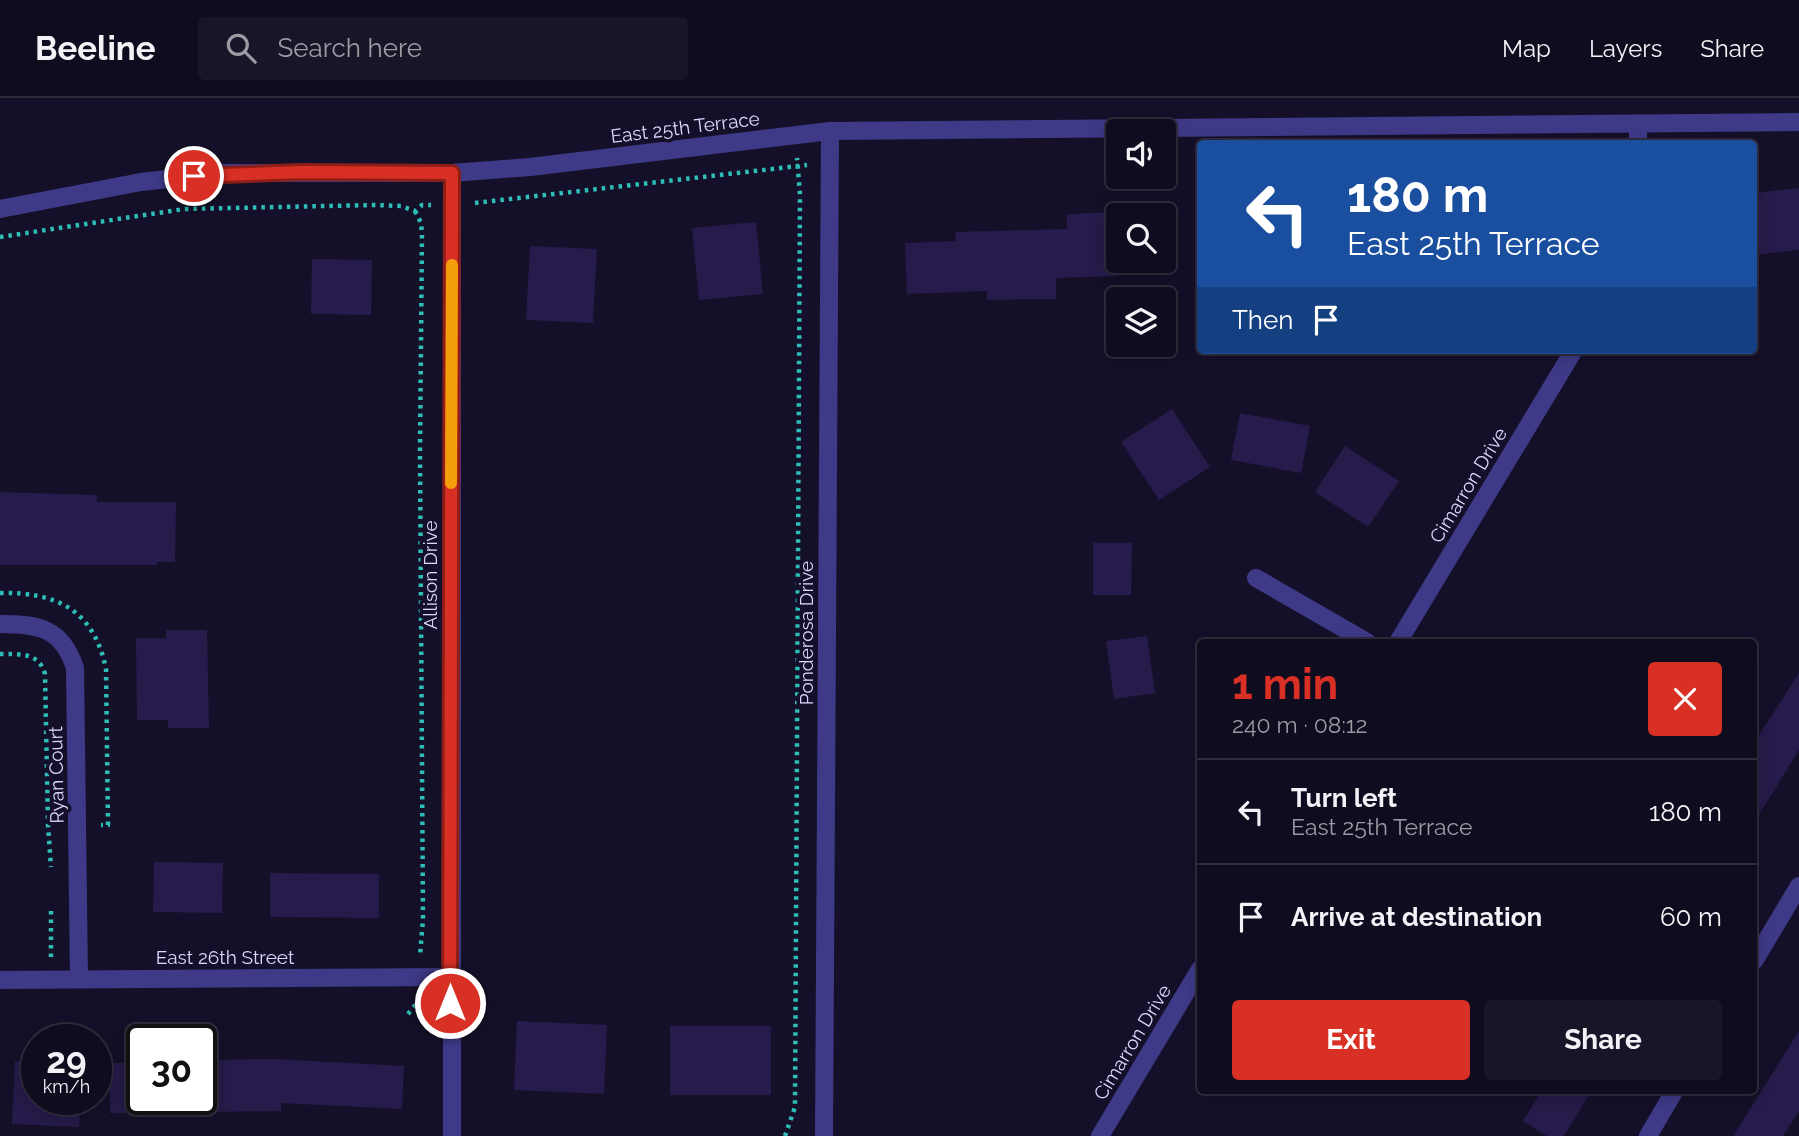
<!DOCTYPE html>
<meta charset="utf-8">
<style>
:root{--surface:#100c1f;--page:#191528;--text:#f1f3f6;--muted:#9c9ba4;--line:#302c3d;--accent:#d93025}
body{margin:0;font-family:Raleway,sans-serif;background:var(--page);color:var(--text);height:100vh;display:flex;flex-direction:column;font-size:26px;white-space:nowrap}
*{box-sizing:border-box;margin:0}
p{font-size:23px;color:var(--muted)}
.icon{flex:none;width:38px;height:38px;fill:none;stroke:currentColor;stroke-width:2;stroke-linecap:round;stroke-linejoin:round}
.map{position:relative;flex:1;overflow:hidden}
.sheet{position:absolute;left:1197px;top:541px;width:560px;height:455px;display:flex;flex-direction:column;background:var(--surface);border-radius:7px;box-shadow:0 4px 18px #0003,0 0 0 2px var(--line)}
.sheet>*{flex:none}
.banner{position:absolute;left:1197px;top:42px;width:560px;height:214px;border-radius:7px;box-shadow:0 4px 18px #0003,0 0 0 2px var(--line);background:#1a4fa0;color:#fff;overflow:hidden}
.buttons{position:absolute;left:1106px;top:21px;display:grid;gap:14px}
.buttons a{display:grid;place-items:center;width:70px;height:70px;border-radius:7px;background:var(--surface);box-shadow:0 4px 18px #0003,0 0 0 2px var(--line);font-size:35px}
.speed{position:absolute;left:21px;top:926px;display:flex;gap:14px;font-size:35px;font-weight:700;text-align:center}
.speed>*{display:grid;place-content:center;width:91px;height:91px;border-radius:50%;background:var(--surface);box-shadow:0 4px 18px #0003,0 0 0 2px var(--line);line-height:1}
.speed small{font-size:18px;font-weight:400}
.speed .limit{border:4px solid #111;border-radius:10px;background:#fff;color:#111}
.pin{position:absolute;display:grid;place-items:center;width:60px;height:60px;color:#fff;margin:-30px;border:4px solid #fff;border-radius:50%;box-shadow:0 2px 7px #0007}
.me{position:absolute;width:77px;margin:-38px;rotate:0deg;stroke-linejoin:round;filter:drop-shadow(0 0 5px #0008)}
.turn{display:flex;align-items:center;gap:24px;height:147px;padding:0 35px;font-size:32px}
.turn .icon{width:91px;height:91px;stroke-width:2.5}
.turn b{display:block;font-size:49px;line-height:60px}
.then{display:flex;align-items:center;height:66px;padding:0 35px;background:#0003;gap:14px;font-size:26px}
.round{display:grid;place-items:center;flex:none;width:74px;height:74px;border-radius:7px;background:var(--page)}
.summary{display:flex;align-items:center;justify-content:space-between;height:119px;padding:0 35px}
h1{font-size:42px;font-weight:700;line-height:52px;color:var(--accent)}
.cta{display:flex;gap:14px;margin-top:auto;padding:14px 35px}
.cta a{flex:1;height:80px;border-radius:7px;background:var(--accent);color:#fff;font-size:28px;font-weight:700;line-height:80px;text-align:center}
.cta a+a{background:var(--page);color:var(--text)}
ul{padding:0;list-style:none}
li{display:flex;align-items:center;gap:21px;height:105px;padding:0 35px;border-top:2px solid var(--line)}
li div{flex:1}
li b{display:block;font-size:26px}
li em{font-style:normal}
header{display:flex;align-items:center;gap:42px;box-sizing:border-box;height:98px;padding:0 35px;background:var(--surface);border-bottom:2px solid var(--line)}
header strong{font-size:33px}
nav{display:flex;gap:38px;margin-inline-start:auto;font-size:24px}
.search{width:490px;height:63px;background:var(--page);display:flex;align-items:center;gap:18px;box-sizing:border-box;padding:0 24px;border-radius:7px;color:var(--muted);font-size:26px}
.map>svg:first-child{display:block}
</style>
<header>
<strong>Beeline</strong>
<div class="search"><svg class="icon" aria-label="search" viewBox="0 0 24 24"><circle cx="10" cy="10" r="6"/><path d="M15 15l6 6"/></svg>Search here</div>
<nav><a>Map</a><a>Layers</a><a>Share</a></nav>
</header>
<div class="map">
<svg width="1799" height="1038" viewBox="0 0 1799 1038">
<rect width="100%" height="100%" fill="#151029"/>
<g fill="#261b4a">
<polygon points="1799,90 1799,152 1754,157 1754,95"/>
<polygon points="1118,114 1118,178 1056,180 1056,201 987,202 987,193 907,196 905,145 956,143 955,134 1067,131 1067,116"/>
<polygon points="756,124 763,196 699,202 692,130"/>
<polygon points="530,148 597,151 593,225 526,222"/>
<polygon points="312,161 372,162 371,217 311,216"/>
<polygon points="1172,311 1210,369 1159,402 1121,344"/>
<polygon points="1240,315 1310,328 1301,375 1231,362"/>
<polygon points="1345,348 1399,383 1368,429 1315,394"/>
<polygon points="0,394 97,397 97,404 176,404 175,464 157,464 157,467 0,467"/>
<polygon points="1093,445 1132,445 1131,497 1093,497"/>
<polygon points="166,532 207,532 209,630 168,630 168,622 137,622 136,540 166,540"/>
<polygon points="1147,538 1155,595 1114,601 1106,543"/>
<polygon points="1799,575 1799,652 1754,725 1754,645"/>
<polygon points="154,764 223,765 222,815 153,814"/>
<polygon points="270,775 379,776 379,820 270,819"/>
<polygon points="517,923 607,927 604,996 514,992"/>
<rect x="670" y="928" width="101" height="69"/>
<polygon points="1799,933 1799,1013 1783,1038 1733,1038"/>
<polygon points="275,961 404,968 402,1011 281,1005 281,1013 213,1014 212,962"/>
<polygon points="15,963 37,964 37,1001 80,1001 79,1029 12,1026"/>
<rect x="110" y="965" width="32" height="50"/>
<polygon points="1542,992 1592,992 1564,1038 1547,1038 1523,1023"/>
</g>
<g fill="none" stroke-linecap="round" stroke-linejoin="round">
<g stroke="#2ebdb7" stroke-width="4.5" stroke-dasharray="3.5 5" stroke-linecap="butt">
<polyline points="475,105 807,67"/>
<polyline points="415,113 421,125 422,136 420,355 423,821 420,858"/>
<polyline points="0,139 184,111 374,107 401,108 415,113 422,107 431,107"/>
<path d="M0 495C57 494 94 512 106 571L108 727H101"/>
<path d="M0 556C19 556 39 554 45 576L48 727 51 769"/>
<polyline points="51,813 51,860"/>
<polyline points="408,916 416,906 416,902"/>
<polyline points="785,1038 795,1009 800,97 797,60"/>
</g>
<g stroke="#3f3a88" stroke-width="18">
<polyline points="1638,26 1638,46"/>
<polyline points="452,75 452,1038"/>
<polyline points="0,111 141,84 221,75 452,75 530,69 830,33 1799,24"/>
<polyline points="1256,480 1367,544"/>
<path d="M0 526C39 526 62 530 75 570L79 881"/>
<polyline points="1398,544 1574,252"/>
<polyline points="1754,863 1799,788"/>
<polyline points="0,882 450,879"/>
<polyline points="824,1038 830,33"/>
<polyline points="1100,1038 1200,871"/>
<polyline points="1648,1038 1675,992"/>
</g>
</g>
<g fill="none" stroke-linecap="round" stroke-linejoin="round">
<defs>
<polyline id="route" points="194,78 302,74 452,75 450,905"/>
</defs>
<use href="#route" stroke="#8d1f18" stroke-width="18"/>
<use href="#route" stroke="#d93025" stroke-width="12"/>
<polyline stroke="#f59e0b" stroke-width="12" points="451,385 452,167"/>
</g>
<g text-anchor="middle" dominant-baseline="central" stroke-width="7" stroke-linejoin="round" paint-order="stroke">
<g font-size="19" fill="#ddd8ff" stroke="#151029">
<text transform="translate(685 29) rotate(-7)">East 25th Terrace</text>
<text transform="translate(1468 387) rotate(-59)">Cimarron Drive</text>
<text transform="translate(430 477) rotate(-90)">Allison Drive</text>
<text transform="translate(806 535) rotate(-90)">Ponderosa Drive</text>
<text transform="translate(56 677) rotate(-91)">Ryan Court</text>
<text x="225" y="859">East 26th Street</text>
<text transform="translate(1132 944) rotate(-59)">Cimarron Drive</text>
</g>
</g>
</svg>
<div class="buttons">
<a><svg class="icon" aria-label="sound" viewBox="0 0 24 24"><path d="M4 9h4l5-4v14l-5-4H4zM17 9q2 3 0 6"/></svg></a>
<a><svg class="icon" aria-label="search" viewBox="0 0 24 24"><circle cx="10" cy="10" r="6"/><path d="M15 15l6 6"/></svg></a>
<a><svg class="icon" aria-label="layers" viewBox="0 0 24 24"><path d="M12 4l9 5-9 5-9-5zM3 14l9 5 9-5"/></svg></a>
</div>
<div class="speed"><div>29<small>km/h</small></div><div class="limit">30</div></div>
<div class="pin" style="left:194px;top:78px;background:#d93025"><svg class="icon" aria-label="arrive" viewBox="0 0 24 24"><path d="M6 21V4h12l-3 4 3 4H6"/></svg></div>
<svg class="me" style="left:450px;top:905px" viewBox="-20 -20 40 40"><circle r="17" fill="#d93025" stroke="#fff" stroke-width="3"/><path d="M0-11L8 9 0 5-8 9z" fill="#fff"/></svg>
<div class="banner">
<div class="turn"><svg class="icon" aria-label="left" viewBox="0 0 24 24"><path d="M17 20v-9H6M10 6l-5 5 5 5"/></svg><div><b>180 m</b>East 25th Terrace</div></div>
<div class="then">Then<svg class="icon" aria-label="arrive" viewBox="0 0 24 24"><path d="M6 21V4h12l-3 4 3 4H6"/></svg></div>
</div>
<section class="sheet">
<div class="summary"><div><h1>1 min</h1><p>240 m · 08:12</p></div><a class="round" style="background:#d93025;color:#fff"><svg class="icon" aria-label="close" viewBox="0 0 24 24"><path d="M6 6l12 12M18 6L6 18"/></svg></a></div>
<ul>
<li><svg class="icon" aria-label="left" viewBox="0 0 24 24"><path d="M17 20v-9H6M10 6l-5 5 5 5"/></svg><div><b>Turn left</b><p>East 25th Terrace</p></div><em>180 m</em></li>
<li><svg class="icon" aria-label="arrive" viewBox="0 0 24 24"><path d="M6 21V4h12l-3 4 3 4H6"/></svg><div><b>Arrive at destination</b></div><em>60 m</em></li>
</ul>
<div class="cta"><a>Exit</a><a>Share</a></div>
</section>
</div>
